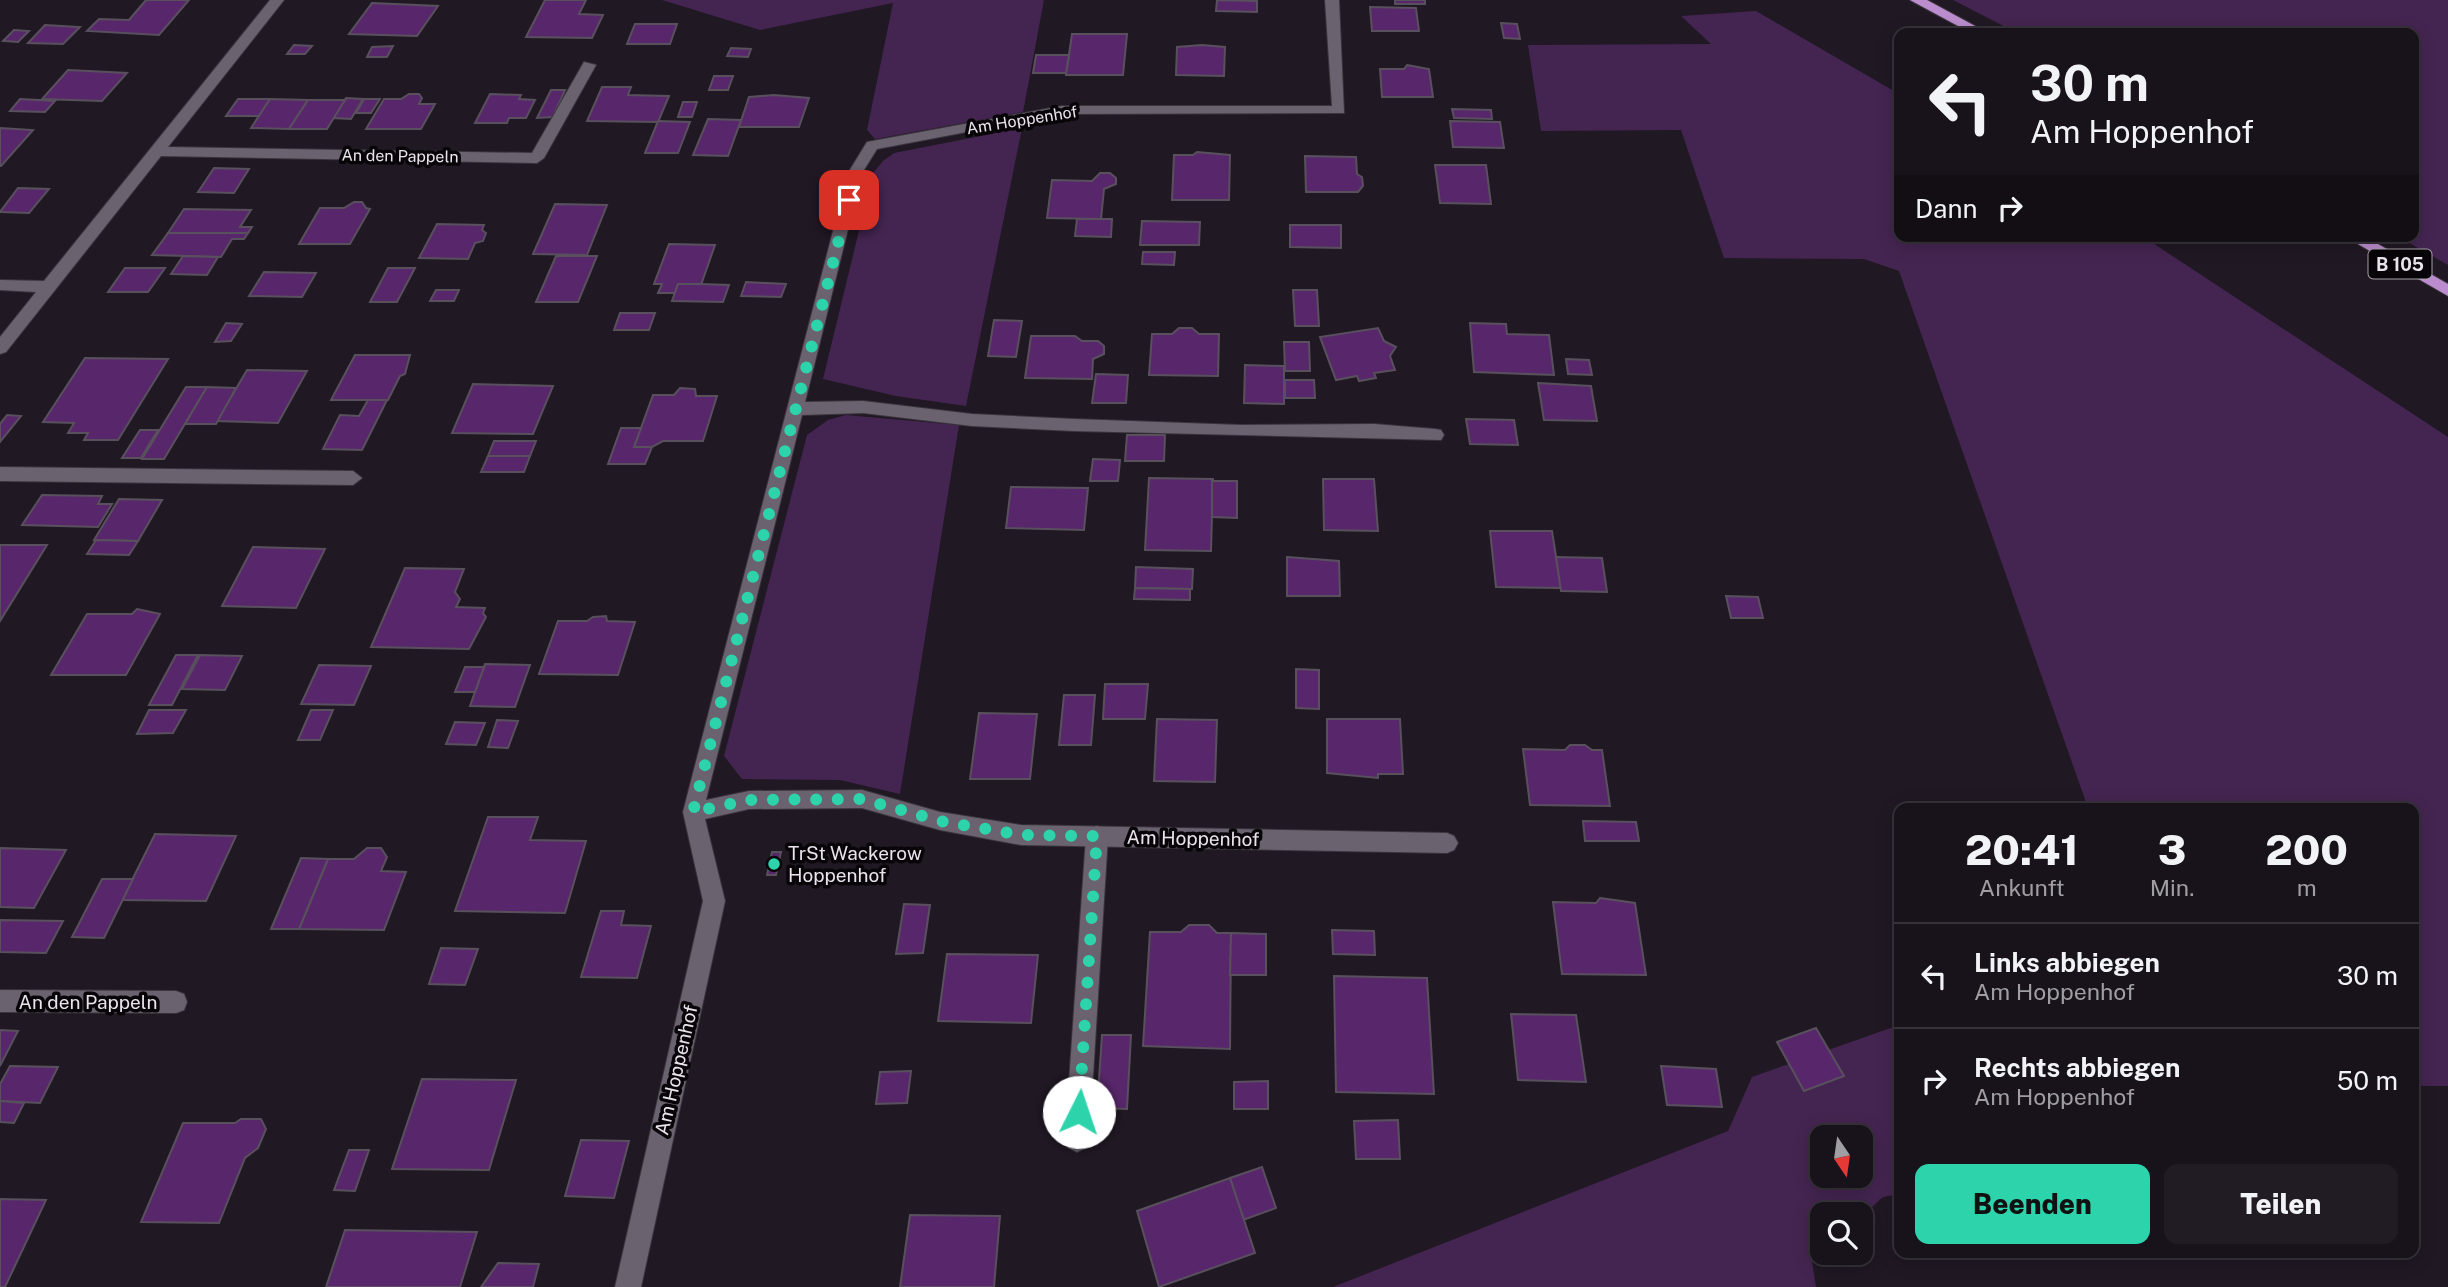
<!DOCTYPE html>
<html lang="de">
<style>
:root{--surface:#18121a;--page:#211b23;--text:#f1f3f6;--muted:#9f9ea2;--line:#363239;--accent:#2dd4ab}
body{margin:0;font-family:"Public Sans",sans-serif;background:var(--page);color:var(--text);height:100vh;display:flex;flex-direction:column;font-size:26px;white-space:nowrap}
*{box-sizing:border-box;margin:0}
p{font-size:23px;color:var(--muted)}
.icon{flex:none;width:38px;height:38px;fill:none;stroke:currentColor;stroke-width:2;stroke-linecap:round;stroke-linejoin:round}
.map{position:relative;flex:1;overflow:hidden}
.drawer{position:absolute;left:1894px;top:803px;width:525px;height:455px;display:flex;flex-direction:column;background:var(--surface);border-radius:14px;box-shadow:0 4px 18px #0003,0 0 0 2px var(--line)}
.drawer>*{flex:none}
.top-card{position:absolute;left:1894px;top:28px;width:525px;height:214px;border-radius:14px;box-shadow:0 4px 18px #0003,0 0 0 2px var(--line);background:#18121a;color:var(--text);overflow:hidden}
.needle{width:46px;rotate:167deg}
.controls{position:absolute;left:1810px;top:1125px;display:grid;gap:14px}
.controls a{display:grid;place-items:center;width:63px;height:63px;border-radius:14px;background:var(--surface);box-shadow:0 4px 18px #0003,0 0 0 2px var(--line);font-size:35px}
.pin{position:absolute;display:grid;place-items:center;width:60px;height:60px;color:#fff;margin:-30px;border-radius:14px;box-shadow:0 4px 10px #0006}
.me{position:absolute;width:77px;margin:-38px;rotate:4deg;stroke-linejoin:round;filter:drop-shadow(0 0 5px #0008)}
.turn{display:flex;align-items:center;gap:24px;height:147px;padding:0 21px;font-size:32px}
.turn .icon{width:91px;height:91px;stroke-width:2.5}
.turn b{display:block;font-size:49px;line-height:60px}
.then{display:flex;align-items:center;height:66px;padding:0 21px;background:#0003;gap:14px;font-size:26px}
.eta{display:flex;justify-content:space-evenly;align-items:center;height:119px;text-align:center}
.eta b{font-size:42px;font-weight:800;line-height:49px}
.cta{display:flex;gap:14px;margin-top:auto;padding:14px 21px}
.cta a{flex:1;height:80px;border-radius:14px;background:var(--accent);color:#111;font-size:28px;font-weight:800;line-height:80px;text-align:center}
.cta a+a{background:var(--page);color:var(--text)}
ul{padding:0;list-style:none}
li{display:flex;align-items:center;gap:21px;height:105px;padding:0 21px;border-top:2px solid var(--line)}
li div{flex:1}
li b{display:block;font-size:26px}
li em{font-style:normal}
.map>svg:first-child{display:block}
</style>
<div class="map">
<svg width="2448" height="1287" viewBox="0 0 2448 1287">
<rect width="100%" height="100%" fill="#201823"/>
<g fill="#442551" fill-rule="evenodd">
<polygon points="662,0 1044,0 1023,112 875,139 867,130 893,3 760,30"/>
<polygon points="1953,0 2448,0 2448,265 2397,236 2413,236 2413,33 2017,33"/>
<polygon points="1756,11 1899,94 1899,236 2142,236 2448,437 2448,1086 2413,1086 2413,808 2088,808 1899,271 1864,259 1724,258 1681,130 1541,131 1528,45 1711,44 1681,16"/>
<polygon points="1022,128 966,406 896,396 823,379 873,173 883,161 894,153"/>
<polygon points="846,415 959,425 900,794 840,780 742,779 724,756 807,435 828,420"/>
<path d="M1899 1025V1194L1883 1197 1860 1218V1214H1822V1253L1812 1262 1816 1287H1333L1728 1131 1752 1077ZM1822 1138H1860V1176H1822Z"/>
</g>
<g fill="#58276b" stroke="#58505c" stroke-width="2">
<polygon points="146,0 189,0 159,35 87,31 99,19 129,20"/>
<polygon points="545,0 586,0 579,14 603,15 592,38 526,37"/>
<polygon points="1217,0 1257,1 1257,12 1216,11"/>
<rect x="1395" y="0" width="30" height="4"/>
<polygon points="372,3 438,6 417,36 349,34"/>
<polygon points="1370,7 1416,8 1419,31 1372,31"/>
<polygon points="1501,23 1517,24 1520,39 1504,38"/>
<polygon points="635,24 677,24 670,44 627,44"/>
<polygon points="45,25 80,27 63,44 28,43"/>
<polygon points="14,30 29,31 18,42 3,41"/>
<polygon points="1072,34 1127,34 1123,75 1066,75"/>
<polygon points="294,45 312,46 305,54 287,54"/>
<polygon points="1202,45 1225,47 1224,76 1176,75 1177,47"/>
<polygon points="393,46 387,57 367,57 372,47"/>
<polygon points="731,48 751,49 748,57 727,56"/>
<polygon points="1036,55 1069,55 1066,73 1033,73"/>
<polygon points="1407,65 1429,69 1433,97 1382,97 1380,69 1404,69"/>
<polygon points="68,70 127,73 102,101 42,99"/>
<polygon points="714,76 733,76 728,90 709,90"/>
<polygon points="602,87 631,87 628,95 669,96 658,122 587,121"/>
<polygon points="551,90 565,90 553,117 537,118"/>
<polygon points="409,94 419,94 422,98 419,104 435,104 421,129 366,129 384,99 401,99"/>
<polygon points="490,94 521,95 519,99 535,100 526,118 509,118 507,123 475,123"/>
<polygon points="774,95 809,98 799,127 739,127 749,97"/>
<polygon points="20,99 55,101 45,112 10,111"/>
<polygon points="238,99 270,99 259,116 226,116"/>
<polygon points="270,99 308,100 289,129 251,128"/>
<polygon points="363,99 351,119 333,118 346,98"/>
<polygon points="364,99 380,99 371,113 356,113"/>
<polygon points="308,100 345,100 327,129 289,129"/>
<polygon points="683,102 697,102 692,117 678,117"/>
<polygon points="1452,109 1491,110 1492,119 1454,118"/>
<polygon points="708,119 741,120 728,156 693,155"/>
<polygon points="658,121 690,122 678,153 645,153"/>
<polygon points="1450,121 1500,122 1504,148 1453,147"/>
<polygon points="0,128 33,130 1,166 0,166"/>
<polygon points="1197,152 1230,155 1229,200 1172,200 1174,155 1193,155"/>
<polygon points="1305,156 1356,157 1357,174 1362,177 1363,186 1358,192 1306,192"/>
<polygon points="1435,165 1486,165 1491,204 1440,203"/>
<polygon points="214,168 249,169 234,193 198,192"/>
<polygon points="1100,173 1110,173 1116,178 1116,184 1104,189 1101,219 1047,218 1052,180 1092,181"/>
<polygon points="18,188 49,189 29,213 0,212"/>
<polygon points="354,202 362,202 366,208 370,209 350,244 299,244 320,208 344,208"/>
<polygon points="555,204 607,205 587,255 533,254"/>
<polygon points="184,209 251,210 240,227 252,227 248,233 168,233"/>
<polygon points="1077,219 1112,219 1111,237 1075,236"/>
<polygon points="1142,221 1200,222 1199,245 1140,245"/>
<polygon points="437,224 484,225 482,230 486,233 483,241 475,243 468,259 419,258"/>
<polygon points="1290,225 1341,225 1341,248 1290,247"/>
<polygon points="168,233 248,233 244,239 232,239 221,257 152,255"/>
<polygon points="669,244 715,245 701,285 678,284 675,293 658,293 662,284 654,284"/>
<polygon points="1143,252 1175,252 1174,265 1142,264"/>
<polygon points="183,256 218,257 207,275 171,274"/>
<polygon points="556,256 597,256 578,302 536,302"/>
<polygon points="125,268 165,268 148,292 108,292"/>
<polygon points="388,268 415,268 397,302 370,302"/>
<polygon points="264,272 316,273 302,297 249,296"/>
<polygon points="746,282 786,284 781,297 741,296"/>
<polygon points="678,284 701,284 729,285 723,302 672,301"/>
<polygon points="436,290 459,290 454,301 430,301"/>
<polygon points="1293,290 1317,290 1319,326 1295,326"/>
<polygon points="620,313 655,313 649,330 614,330"/>
<polygon points="994,320 1022,321 1016,357 988,356"/>
<polygon points="226,323 242,324 231,341 215,342"/>
<polygon points="1470,323 1506,324 1507,334 1549,335 1554,375 1474,372"/>
<polygon points="1179,328 1192,328 1199,334 1219,334 1218,376 1149,375 1152,334 1172,334"/>
<polygon points="1378,328 1384,341 1396,347 1390,356 1395,370 1374,373 1376,378 1359,381 1357,376 1336,380 1320,337"/>
<polygon points="1031,336 1075,336 1082,341 1098,341 1104,346 1104,354 1093,359 1092,379 1025,378"/>
<polygon points="1284,342 1309,342 1310,371 1285,371"/>
<polygon points="355,355 410,355 405,374 400,376 388,400 331,400"/>
<polygon points="85,358 168,359 118,440 84,440 88,433 68,433 74,423 43,422"/>
<polygon points="1566,359 1589,360 1592,375 1568,374"/>
<polygon points="1245,365 1284,366 1284,404 1244,403"/>
<polygon points="247,370 307,371 278,423 217,421"/>
<polygon points="1096,374 1128,375 1126,403 1092,403"/>
<polygon points="1285,380 1314,380 1315,398 1285,398"/>
<polygon points="1538,383 1591,386 1597,421 1544,420"/>
<polygon points="473,384 553,386 533,434 452,433"/>
<polygon points="186,387 207,387 164,459 142,459"/>
<polygon points="207,387 236,388 216,424 185,424"/>
<polygon points="680,388 695,389 696,396 717,396 703,441 663,441 652,447 634,447 653,395 674,395"/>
<polygon points="368,400 387,400 362,450 323,449 340,415 359,416"/>
<polygon points="7,415 21,416 0,442 0,424"/>
<polygon points="1466,419 1514,420 1518,445 1470,444"/>
<polygon points="621,428 641,428 634,447 652,447 645,464 608,464"/>
<polygon points="140,430 158,430 141,458 122,458"/>
<polygon points="1127,435 1165,435 1164,461 1125,461"/>
<polygon points="494,441 536,441 530,456 488,456"/>
<polygon points="488,456 530,456 524,472 481,472"/>
<polygon points="1093,459 1120,460 1118,481 1090,481"/>
<polygon points="1149,478 1213,479 1211,551 1145,550"/>
<polygon points="1323,479 1374,479 1378,531 1324,530"/>
<polygon points="1212,481 1237,481 1237,518 1212,517"/>
<polygon points="1011,487 1088,488 1084,530 1006,528"/>
<polygon points="42,495 102,496 98,504 112,504 98,527 22,525"/>
<polygon points="119,499 162,500 138,541 94,540"/>
<polygon points="1490,531 1552,531 1561,588 1496,587"/>
<polygon points="96,540 138,541 129,555 87,554"/>
<polygon points="0,545 47,545 0,621"/>
<polygon points="253,547 325,549 296,608 222,606"/>
<polygon points="1287,557 1339,561 1340,596 1287,596"/>
<polygon points="1556,557 1602,558 1607,592 1561,591"/>
<polygon points="1136,567 1193,569 1192,589 1135,588"/>
<polygon points="405,568 464,569 455,592 460,599 456,607 485,608 483,613 486,617 469,649 371,647"/>
<polygon points="1135,588 1190,589 1190,600 1134,599"/>
<polygon points="1726,596 1758,597 1763,618 1731,618"/>
<polygon points="137,609 160,614 126,675 51,675 87,614 132,614"/>
<polygon points="606,616 607,621 635,622 618,675 539,674 558,621 587,621 593,617"/>
<polygon points="176,655 198,655 172,705 149,705"/>
<polygon points="200,655 242,656 225,690 182,689"/>
<polygon points="485,664 530,665 515,707 470,706"/>
<polygon points="319,665 371,666 354,705 301,704"/>
<polygon points="465,667 484,667 475,692 455,692"/>
<polygon points="1296,669 1319,670 1319,709 1296,708"/>
<polygon points="1105,684 1148,684 1145,719 1103,719"/>
<polygon points="1064,695 1095,695 1091,745 1059,745"/>
<polygon points="149,710 186,710 173,733 137,734"/>
<polygon points="311,710 333,710 320,740 298,740"/>
<polygon points="979,713 1037,714 1030,779 970,779"/>
<polygon points="1157,719 1217,720 1215,782 1154,781"/>
<polygon points="1327,719 1400,719 1403,774 1378,774 1378,778 1327,773"/>
<polygon points="497,720 518,721 508,748 488,747"/>
<polygon points="455,722 485,723 476,745 446,744"/>
<polygon points="1570,745 1585,745 1592,750 1602,750 1610,806 1530,805 1523,749 1565,750"/>
<polygon points="488,817 538,817 530,840 586,841 565,913 455,911"/>
<polygon points="1583,821 1636,822 1639,841 1585,841"/>
<polygon points="155,834 236,836 206,901 122,900"/>
<polygon points="0,848 66,850 34,908 0,907"/>
<polygon points="367,848 381,848 387,857 381,871 406,872 384,930 299,929 328,859 354,859"/>
<polygon points="772,852 781,852 776,875 767,875"/>
<polygon points="301,858 328,859 299,929 271,929"/>
<polygon points="102,879 133,879 104,938 72,937"/>
<polygon points="1600,898 1635,903 1646,975 1562,974 1553,902 1596,903"/>
<polygon points="904,904 930,905 923,953 896,954"/>
<polygon points="601,911 624,911 621,925 651,926 637,978 581,977"/>
<polygon points="0,920 63,921 46,953 0,952"/>
<polygon points="1189,925 1209,925 1217,933 1231,933 1230,1049 1143,1046 1150,932 1181,932"/>
<polygon points="1332,930 1374,931 1375,955 1333,954"/>
<polygon points="1231,933 1266,934 1266,975 1230,975"/>
<polygon points="441,948 478,949 465,985 429,984"/>
<polygon points="947,954 1038,955 1031,1023 938,1021"/>
<polygon points="1334,976 1427,978 1434,1094 1336,1092"/>
<polygon points="1511,1014 1576,1015 1586,1082 1518,1080"/>
<polygon points="1816,1028 1844,1076 1804,1091 1777,1042"/>
<polygon points="0,1030 18,1031 0,1066"/>
<polygon points="1102,1035 1131,1035 1127,1109 1097,1108"/>
<polygon points="10,1066 58,1067 40,1103 0,1101 0,1084"/>
<polygon points="1661,1066 1716,1069 1722,1107 1667,1105"/>
<polygon points="911,1071 907,1103 876,1104 880,1072"/>
<polygon points="422,1079 516,1080 489,1170 392,1169"/>
<polygon points="1268,1081 1268,1109 1234,1109 1234,1082"/>
<polygon points="0,1101 24,1103 14,1123 0,1122"/>
<polygon points="241,1119 261,1119 266,1129 258,1148 245,1158 219,1223 141,1222 183,1123 235,1123"/>
<polygon points="1398,1120 1400,1159 1356,1159 1354,1121"/>
<polygon points="581,1140 629,1141 614,1198 565,1196"/>
<polygon points="349,1150 369,1150 355,1191 334,1190"/>
<polygon points="1262,1167 1276,1208 1243,1220 1230,1178"/>
<polygon points="1230,1178 1255,1253 1159,1287 1137,1211"/>
<polygon points="0,1199 46,1200 5,1287 0,1287"/>
<polygon points="910,1215 1000,1216 994,1287 900,1287"/>
<polygon points="345,1230 477,1232 460,1287 326,1287"/>
<polygon points="498,1263 539,1264 533,1287 481,1287"/>
</g>
<g fill="none" stroke-linecap="round" stroke-linejoin="round">
<defs>
<polygon id="service" points="1097,826 1104,829 1108,836 1089,1140 1085,1148 1077,1152 1069,1148 1065,1140 1086,836 1090,829"/>
<g id="minor">
<polygon points="270,0 284,0 168,147 532,153 584,62 596,65 544,158 537,163 161,156 6,352 0,354 0,337 36,292 0,290 0,280 44,281"/>
<polygon points="1325,0 1339,0 1344,113 1062,114 877,149 862,173 805,402 863,401 972,414 1074,419 1241,425 1374,424 1435,429 1441,430 1444,435 1441,440 1074,431 972,426 863,413 802,415 706,800 749,791 862,790 940,812 1021,825 1447,833 1454,836 1458,843 1454,850 1447,853 1021,845 940,830 862,808 749,809 705,819 725,901 641,1287 615,1287 703,901 683,812 848,173 867,142 1062,106 1332,106"/>
<polygon points="0,467 353,471 362,478 353,485 0,481"/>
<polygon points="0,990 176,991 184,994 187,1002 184,1010 176,1013 0,1012"/>
</g>
<g id="trunk">
<polygon points="1910,0 1927,0 1988,33 1971,33"/>
<polygon points="2344,236 2364,236 2448,284 2448,296"/>
</g>
</defs>
<use href="#service" stroke="#3a353d" stroke-width="2"/>
<use href="#minor" stroke="#3a353d" stroke-width="2"/>
<use href="#trunk" stroke="#3a353d" stroke-width="2"/>
<use href="#service" fill="#6b626f" fill-rule="evenodd"/>
<use href="#minor" fill="#6b626f" fill-rule="evenodd"/>
<use href="#trunk" fill="#bb8dce" fill-rule="evenodd"/>
</g>
<g fill="none" stroke-linecap="round" stroke-linejoin="round">
<polyline stroke="#2dd4ab" stroke-width="12" stroke-dasharray="0 21.6" points="849,200 693,812 749,800 862,799 940,821 1021,835 1097,836 1079,1112"/>
</g>
<circle fill="#2dd4ab" stroke="#080509" stroke-width="2.5" cx="774" cy="864" r="7"/>
<g text-anchor="middle" dominant-baseline="central" stroke-width="7" stroke-linejoin="round" paint-order="stroke">
<g font-size="16" fill="#e9e4eb" stroke="#080509">
<text transform="translate(1022 120) rotate(-9)">Am Hoppenhof</text>
<text transform="translate(400 156) rotate(1)">An den Pappeln</text>
</g>
<rect fill="#080509" stroke="#a6a1a7" stroke-width="2" x="2368.5" y="249.5" width="63" height="29" rx="5"/>
<g font-size="18" font-weight="bold" fill="#e9e4eb">
<text x="2400" y="264">B 105</text>
</g>
<g font-size="19" fill="#e9e4eb" stroke="#080509">
<text transform="translate(1193 838) rotate(1)">Am Hoppenhof</text>
<text x="88" y="1002">An den Pappeln</text>
<text transform="translate(676 1070) rotate(-77)">Am Hoppenhof</text>
</g>
<g font-size="19" fill="#e9e4eb" stroke="#080509" text-anchor="start">
<text x="788" y="853">TrSt Wackerow<tspan x="788" dy="22">Hoppenhof</tspan></text>
</g>
</g>
</svg>
<div class="controls">
<a><svg class="needle" viewBox="-14 -14 28 28"><path d="M0-13l5 13h-10z" fill="#e53935"/><path d="M0 13l5-13h-10z" fill="#9f9ea2"/></svg></a>
<a><svg class="icon" aria-label="search" viewBox="0 0 24 24"><circle cx="10" cy="10" r="6"/><path d="M15 15l6 6"/></svg></a>
</div>
<div class="pin" style="left:849px;top:200px;background:#d93025"><svg class="icon" aria-label="arrive" viewBox="0 0 24 24"><path d="M6 21V4h12l-3 4 3 4H6"/></svg></div>
<svg class="me" style="left:1079px;top:1112px" viewBox="-20 -20 40 40"><circle r="19" fill="#fff"/><path d="M0-13L10 11 0 6-10 11z" fill="#2dd4ab"/></svg>
<div class="top-card">
<div class="turn"><svg class="icon" aria-label="left" viewBox="0 0 24 24"><path d="M17 20v-9H6M10 6l-5 5 5 5"/></svg><div><b>30 m</b>Am Hoppenhof</div></div>
<div class="then">Dann<svg class="icon" aria-label="right" viewBox="0 0 24 24"><path d="M7 20v-9h11M14 6l5 5-5 5"/></svg></div>
</div>
<section class="drawer">
<div class="eta">
<div><b>20:41</b><p>Ankunft</p></div>
<div><b>3</b><p>Min.</p></div>
<div><b>200</b><p>m</p></div>
</div>
<ul>
<li><svg class="icon" aria-label="left" viewBox="0 0 24 24"><path d="M17 20v-9H6M10 6l-5 5 5 5"/></svg><div><b>Links abbiegen</b><p>Am Hoppenhof</p></div><em>30 m</em></li>
<li><svg class="icon" aria-label="right" viewBox="0 0 24 24"><path d="M7 20v-9h11M14 6l5 5-5 5"/></svg><div><b>Rechts abbiegen</b><p>Am Hoppenhof</p></div><em>50 m</em></li>
</ul>
<div class="cta"><a>Beenden</a><a>Teilen</a></div>
</section>
</div>
